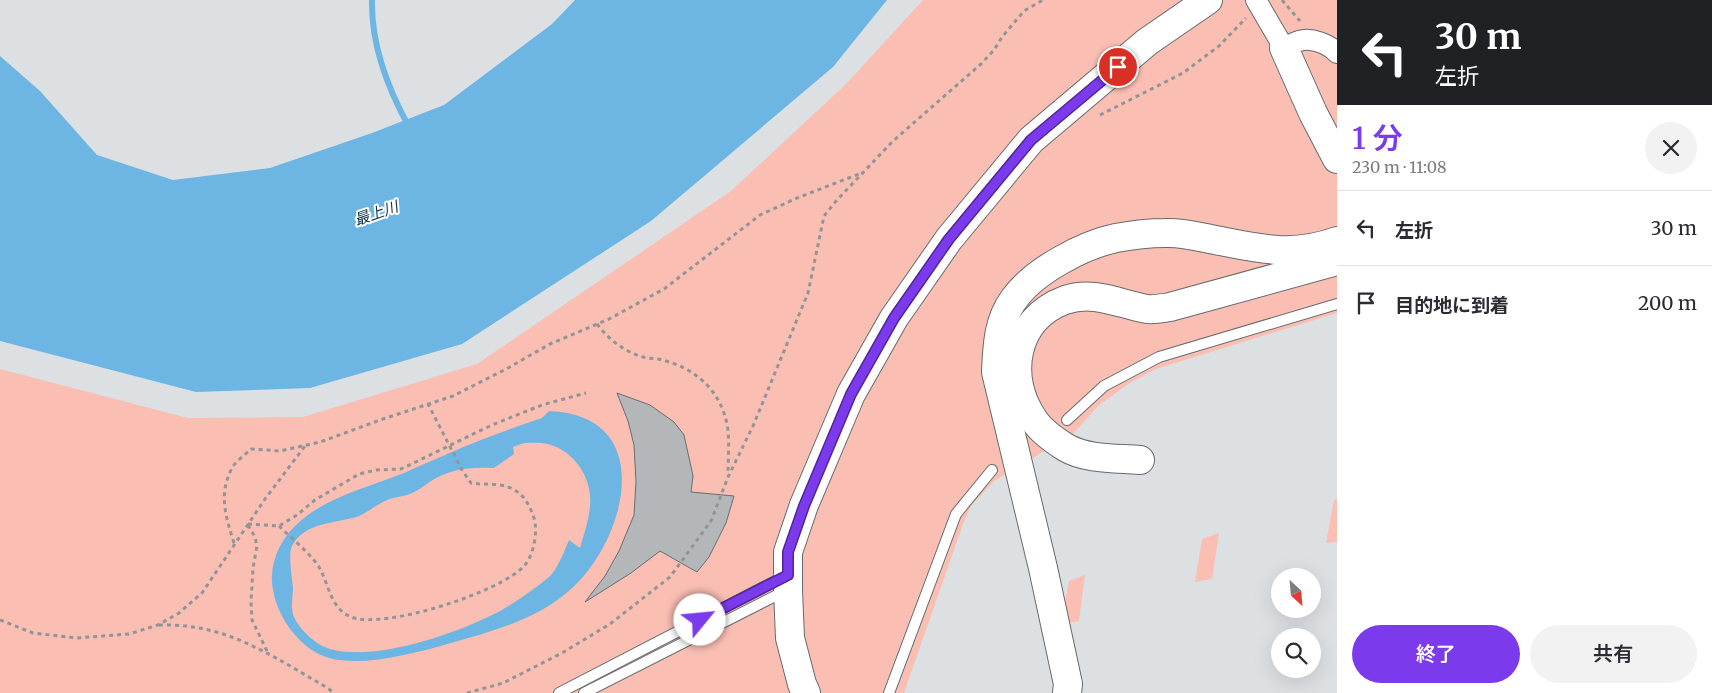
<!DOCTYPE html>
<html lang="ja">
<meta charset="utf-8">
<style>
:root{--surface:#fff;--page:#f2f2f3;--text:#2b2b33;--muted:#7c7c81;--line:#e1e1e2;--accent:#7c3aed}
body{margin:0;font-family:Merriweather,"Noto Sans JP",serif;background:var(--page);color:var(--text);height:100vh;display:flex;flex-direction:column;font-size:19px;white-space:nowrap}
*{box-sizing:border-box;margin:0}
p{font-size:16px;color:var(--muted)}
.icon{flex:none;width:28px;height:28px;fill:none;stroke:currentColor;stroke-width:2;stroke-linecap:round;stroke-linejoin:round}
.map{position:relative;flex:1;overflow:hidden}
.details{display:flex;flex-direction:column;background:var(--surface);width:375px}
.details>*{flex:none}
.top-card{background:#202124;color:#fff;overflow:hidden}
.needle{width:32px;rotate:154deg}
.controls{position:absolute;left:1271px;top:568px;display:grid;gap:10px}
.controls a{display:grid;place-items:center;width:50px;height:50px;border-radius:50%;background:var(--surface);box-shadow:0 5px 20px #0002;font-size:25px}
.pin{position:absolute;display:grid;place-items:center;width:42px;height:42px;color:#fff;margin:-21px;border:2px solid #fff;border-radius:50%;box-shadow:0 1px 5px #0007}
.me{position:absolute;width:55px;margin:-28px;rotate:62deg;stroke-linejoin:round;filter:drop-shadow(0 0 4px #0008)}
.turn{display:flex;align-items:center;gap:18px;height:105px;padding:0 15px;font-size:22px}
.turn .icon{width:65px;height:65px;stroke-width:2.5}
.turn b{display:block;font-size:35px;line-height:42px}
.round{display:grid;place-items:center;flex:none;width:52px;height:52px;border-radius:26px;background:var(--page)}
.overview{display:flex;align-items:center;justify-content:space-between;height:85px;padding:0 15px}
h1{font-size:30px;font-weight:600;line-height:38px;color:var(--accent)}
.cta{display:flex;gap:10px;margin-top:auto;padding:10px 15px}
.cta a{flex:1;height:58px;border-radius:30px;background:var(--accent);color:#fff;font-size:20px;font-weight:600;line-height:58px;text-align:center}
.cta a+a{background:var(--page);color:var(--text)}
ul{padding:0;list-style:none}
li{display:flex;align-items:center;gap:15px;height:75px;padding:0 15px;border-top:1px solid var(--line)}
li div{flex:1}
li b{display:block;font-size:19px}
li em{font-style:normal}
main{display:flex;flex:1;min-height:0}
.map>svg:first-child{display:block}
</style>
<main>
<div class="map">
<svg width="1337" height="693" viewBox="0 0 1337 693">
<rect width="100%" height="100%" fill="#dce0e2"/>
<g fill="#fabeb3">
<polygon points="923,0 1337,0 1337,313 1156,369 1128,384 1098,406 1073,434 994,481 971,506 963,524 904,693 0,693 0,369 188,418 303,417 477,364 731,191 847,83"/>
<polygon points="1337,499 1337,542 1326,543 1334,500"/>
<polygon points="1219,533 1212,579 1195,582 1202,539"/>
<polygon points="1085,575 1079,621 1061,624 1069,581"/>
</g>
<g fill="#6db5e3" fill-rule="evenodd">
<polygon points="575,0 887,0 833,67 651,221 462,344 310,388 196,392 0,341 0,56 40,91 97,155 173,180 270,168 372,133 444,105 552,24"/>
<path d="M549 411C658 415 627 539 571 589 536 621 488 632 444 645 411 654 363 667 329 658 297 649 270 608 272 575 273 556 282 539 295 526 324 497 367 488 404 473 429 462 455 450 481 440 501 432 522 425 542 418ZM524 443C533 443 542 442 551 445 576 453 593 480 590 506 589 520 584 534 580 548L569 540C565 550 557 570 550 576 539 586 513 604 500 611 458 633 377 662 330 649 316 645 300 630 294 617 290 607 293 598 293 587 292 578 288 554 292 546 305 521 336 524 359 516 368 512 376 505 385 501 392 497 402 497 410 494 420 490 427 483 436 478 455 468 474 467 494 468L514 454 513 447Z"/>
</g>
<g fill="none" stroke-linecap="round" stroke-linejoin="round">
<path stroke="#6db5e3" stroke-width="6" d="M372 0C371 44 388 89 409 127"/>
</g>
<polygon fill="#b4b7ba" stroke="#696d6f" points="617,393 650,405 674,422 684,435 693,476 691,492 734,496 726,523 709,557 697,572 660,551 631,573 585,602 605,576 619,551 634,515 636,482 634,445 628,421"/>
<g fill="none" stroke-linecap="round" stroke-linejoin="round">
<defs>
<g id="lane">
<polyline points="1067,420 1104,386 1159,357 1337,304"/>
<polyline points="559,693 785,576"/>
<polyline points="584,693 787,590"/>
<polyline points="889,693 956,514 992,470"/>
</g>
<path id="street" d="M1256 0 1284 48C1289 46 1294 42 1299 41 1311 37 1329 44 1337 53"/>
<polyline id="secondary" points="806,693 802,684 790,638 788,590 788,552 804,505 851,394 894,318 949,239 1031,140 1147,42 1208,0"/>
<g id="highway">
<polyline points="1284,48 1313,113 1337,159"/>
<path d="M1140 460C1116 458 1087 460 1065 447 1054 440 1041 431 1034 420 1004 377 1014 319 1065 300 1094 290 1119 304 1147 309 1154 310 1163 308 1170 307L1337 261"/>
<path d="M1067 693 1068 684 1043 568 996 372C997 347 998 320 1014 299 1034 271 1083 245 1116 238 1132 235 1150 233 1165 233 1180 232 1196 236 1210 239 1257 248 1290 258 1337 241"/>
</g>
</defs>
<use href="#lane" stroke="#676b6d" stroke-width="12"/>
<use href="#street" stroke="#676b6d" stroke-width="22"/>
<use href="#secondary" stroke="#676b6d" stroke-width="30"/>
<use href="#highway" stroke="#676b6d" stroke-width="30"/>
<g stroke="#929596" stroke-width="3" stroke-dasharray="4 4" stroke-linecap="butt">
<polyline points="1282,0 1300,21"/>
<polyline points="1100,115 1183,73 1219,46 1246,18"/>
<path d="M597 324C608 339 625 352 643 357 649 359 656 358 662 360 695 368 720 390 727 424 730 440 728 458 728 474"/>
<polyline points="248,524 279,526 297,515 315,500 359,474 376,470 401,469 492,425 542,405 586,393"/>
<polyline points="248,525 255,537 257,546 253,568 251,602 252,620 268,653"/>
<path d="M279 526C292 539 309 552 319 567 329 584 330 608 351 617 384 630 502 592 525 565 534 554 538 531 534 518 529 504 523 492 508 487 497 483 483 485 471 483L462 470 428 404"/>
<path d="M234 543C226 517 218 495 232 468 236 461 246 454 251 449L280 451 320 442 383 419 453 396 508 368 550 344 609 319 664 289 760 215 797 198 859 174"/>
<polyline points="0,620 33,633 77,638 129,634 158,625 179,613 202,593 265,499 305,446"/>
<path d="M159 625C170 625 182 625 193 627 242 634 284 663 326 687L334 693"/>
<polyline points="467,693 503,683 562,653 610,624 670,577 711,521 728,477 753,426 808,293 824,216 837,200 893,141 981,64 994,50 1002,37 1024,11 1043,0"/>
</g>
<use href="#lane" stroke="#fff" stroke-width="10"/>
<use href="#street" stroke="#fff" stroke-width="20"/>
<use href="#secondary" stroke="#fff" stroke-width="28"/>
<use href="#highway" stroke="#fff" stroke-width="28"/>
</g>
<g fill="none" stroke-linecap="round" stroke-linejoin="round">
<defs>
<polyline id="route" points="700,620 788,575 788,552 804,506 851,394 894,318 949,239 1031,140 1118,67"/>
</defs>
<use href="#route" stroke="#51269a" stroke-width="12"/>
<use href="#route" stroke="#7c3aed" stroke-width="9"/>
</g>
<g text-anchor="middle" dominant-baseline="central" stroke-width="4" stroke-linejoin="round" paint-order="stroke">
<g font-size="15" font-style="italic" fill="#103044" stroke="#fff">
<text transform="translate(376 213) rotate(-19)">最上川</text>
</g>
</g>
</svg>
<div class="controls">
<a><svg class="needle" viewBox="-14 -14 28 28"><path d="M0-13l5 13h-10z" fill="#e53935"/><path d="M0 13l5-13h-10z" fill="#7c7c81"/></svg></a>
<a><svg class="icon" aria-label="search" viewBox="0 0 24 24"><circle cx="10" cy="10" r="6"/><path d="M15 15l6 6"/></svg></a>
</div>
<div class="pin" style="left:1118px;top:67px;background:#d93025"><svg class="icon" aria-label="arrive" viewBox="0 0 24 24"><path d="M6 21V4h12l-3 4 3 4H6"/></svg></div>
<svg class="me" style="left:700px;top:620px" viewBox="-20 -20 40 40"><circle r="19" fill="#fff"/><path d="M0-13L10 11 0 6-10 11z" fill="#7c3aed"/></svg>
</div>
<section class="details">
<div class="top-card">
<div class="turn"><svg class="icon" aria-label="left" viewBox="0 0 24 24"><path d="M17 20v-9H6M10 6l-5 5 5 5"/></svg><div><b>30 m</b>左折</div></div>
</div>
<div class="overview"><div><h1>1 分</h1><p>230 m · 11:08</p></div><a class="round"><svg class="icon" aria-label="close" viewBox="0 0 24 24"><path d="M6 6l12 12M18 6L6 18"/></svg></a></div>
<ul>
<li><svg class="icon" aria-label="left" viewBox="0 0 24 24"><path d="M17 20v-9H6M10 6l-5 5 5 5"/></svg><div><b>左折</b></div><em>30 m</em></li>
<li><svg class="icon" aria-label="arrive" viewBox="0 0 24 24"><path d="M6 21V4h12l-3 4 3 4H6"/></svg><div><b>目的地に到着</b></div><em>200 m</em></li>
</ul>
<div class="cta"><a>終了</a><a>共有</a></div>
</section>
</main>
